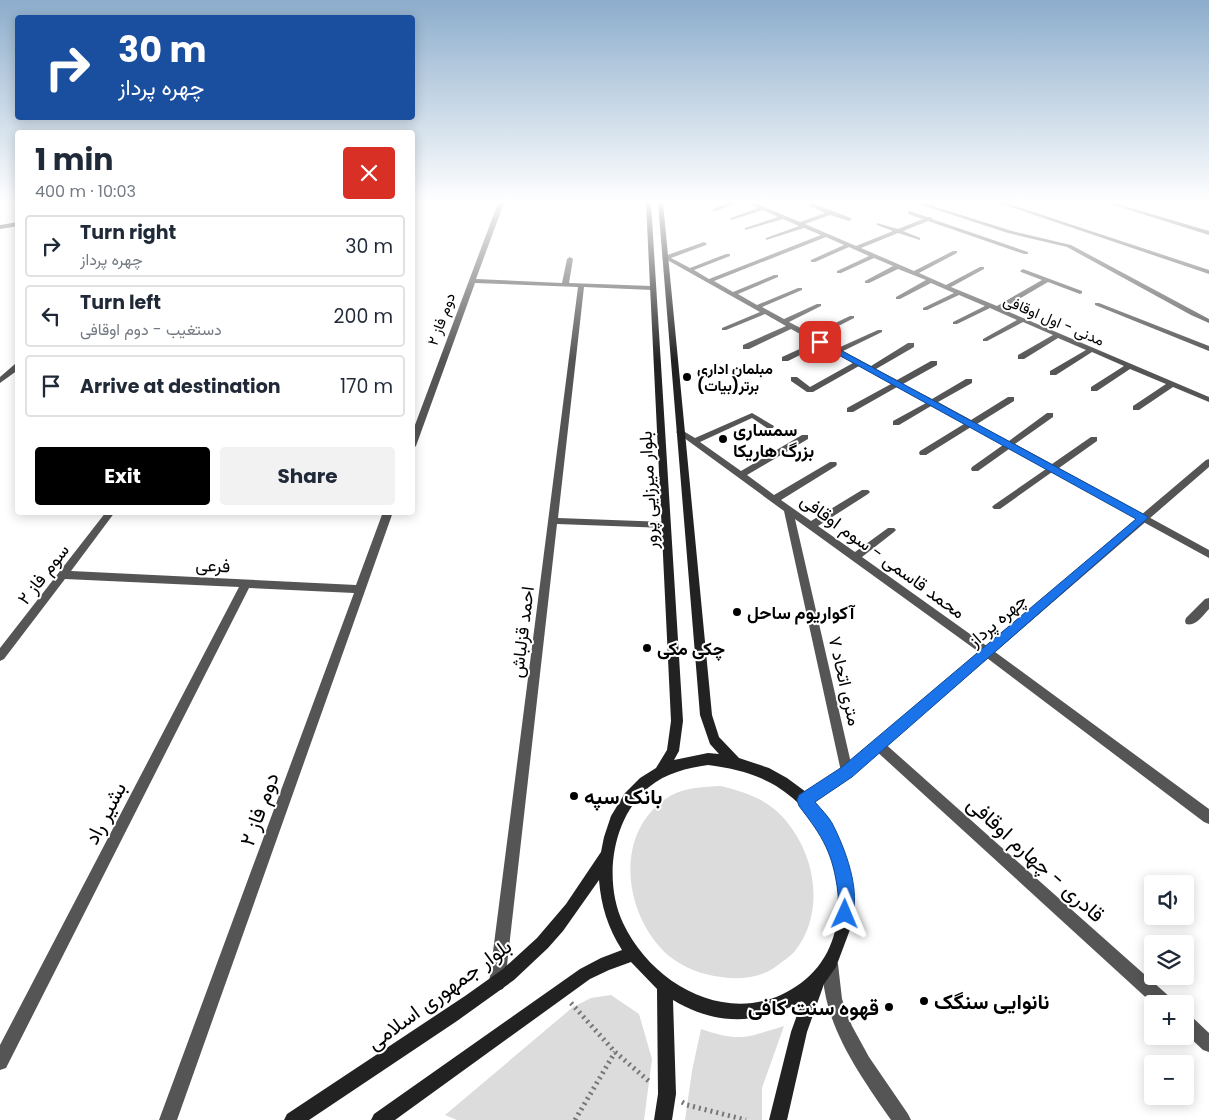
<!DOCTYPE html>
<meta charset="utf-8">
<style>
:root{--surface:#fff;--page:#f2f2f3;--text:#1f2937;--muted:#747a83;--line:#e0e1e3;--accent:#000}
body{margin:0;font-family:Poppins,Vazirmatn,sans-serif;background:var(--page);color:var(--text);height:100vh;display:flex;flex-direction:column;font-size:19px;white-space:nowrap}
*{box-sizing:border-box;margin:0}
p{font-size:16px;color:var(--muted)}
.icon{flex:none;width:28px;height:28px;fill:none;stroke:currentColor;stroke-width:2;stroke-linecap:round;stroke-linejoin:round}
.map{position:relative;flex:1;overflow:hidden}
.details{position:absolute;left:15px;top:130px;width:400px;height:385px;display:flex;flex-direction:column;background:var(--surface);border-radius:5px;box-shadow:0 2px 12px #0003}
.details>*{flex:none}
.banner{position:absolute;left:15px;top:15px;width:400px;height:105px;border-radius:5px;box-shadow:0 2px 12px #0003;background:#1a4fa0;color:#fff;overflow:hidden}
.buttons{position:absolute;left:1144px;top:875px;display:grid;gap:10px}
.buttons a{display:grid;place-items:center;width:50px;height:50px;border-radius:5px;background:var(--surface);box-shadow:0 2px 12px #0003;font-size:25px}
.pin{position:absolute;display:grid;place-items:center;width:42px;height:42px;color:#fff;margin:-21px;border-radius:10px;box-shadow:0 2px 8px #0006}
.me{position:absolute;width:55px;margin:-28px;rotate:1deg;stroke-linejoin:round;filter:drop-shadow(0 0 4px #0008)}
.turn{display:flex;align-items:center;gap:18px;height:105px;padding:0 20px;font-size:22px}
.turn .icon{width:65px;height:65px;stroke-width:2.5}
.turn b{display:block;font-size:35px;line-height:42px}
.round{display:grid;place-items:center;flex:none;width:52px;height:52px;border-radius:5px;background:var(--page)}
.headline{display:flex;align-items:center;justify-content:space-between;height:85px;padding:0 20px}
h1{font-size:30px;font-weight:700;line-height:38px}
.button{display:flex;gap:10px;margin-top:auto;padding:10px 20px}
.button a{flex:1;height:58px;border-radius:5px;background:var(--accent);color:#fff;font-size:20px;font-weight:700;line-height:58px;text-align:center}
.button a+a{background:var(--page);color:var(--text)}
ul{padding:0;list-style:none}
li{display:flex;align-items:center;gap:15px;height:62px;margin:0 10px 8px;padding:0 10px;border:2px solid var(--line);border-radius:5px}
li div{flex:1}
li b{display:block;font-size:19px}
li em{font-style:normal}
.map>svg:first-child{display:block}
</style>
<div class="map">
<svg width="1209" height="1120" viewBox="0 0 1209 1120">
<rect width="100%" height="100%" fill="#fff"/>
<g fill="#dcdcdc">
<path d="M721 786C740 791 758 796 773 808 813 841 829 908 795 951 791 956 783 961 778 965 762 978 740 980 721 977 703 975 684 968 669 956 623 916 612 831 670 796 686 787 704 787 721 786Z"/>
<polygon points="611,995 639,1014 652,1059 644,1120 457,1120 445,1115 573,1007 591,998"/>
<path d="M784 1026 762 1088V1120H685L692 1071 701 1029C740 1042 745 1038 784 1026Z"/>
</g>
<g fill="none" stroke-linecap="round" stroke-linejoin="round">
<g stroke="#777" stroke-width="5" stroke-dasharray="2 4" stroke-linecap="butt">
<polyline points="571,1003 615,1052 651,1083"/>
<polyline points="682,1102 687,1105 746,1120"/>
<polyline points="575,1120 615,1052"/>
</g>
<g fill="#555" fill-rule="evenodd">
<polygon points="498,203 504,203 476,279 562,283 567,259 570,257 573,259 569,283 652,286 655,288 652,290 584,287 558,518 666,522 671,525 666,528 557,524 505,983 503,989 497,991 491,989 489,983 578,287 475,283 416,446 412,449 412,433"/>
<polygon points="729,203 736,203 716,211 711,210"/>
<polygon points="748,203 755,203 800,222 825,213 810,206 809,205 812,203 851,218 851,220 849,221 830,215 805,224 856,246 893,231 877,225 877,223 898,229 923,219 908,214 908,212 910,211 927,217 932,217 932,219 1028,252 1028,254 1024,254 928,221 903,231 920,238 920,240 898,233 861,248 914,271 953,251 957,251 957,253 919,273 946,285 980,267 984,267 984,269 951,287 997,306 1042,280 1021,272 1020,271 1023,269 1082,291 1082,293 1080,294 1048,282 1002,309 1209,397 1209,402 1173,387 1139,410 1133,410 1133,406 1166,384 1130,369 1097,391 1091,391 1091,387 1124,366 1092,352 1056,375 1050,375 1050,371 1086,350 1058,338 1024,359 1018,359 1018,355 1053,335 1023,322 987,341 983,341 983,339 1017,320 990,308 957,324 953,324 953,322 985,306 959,295 927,310 923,310 923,308 954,293 931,283 900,299 896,299 896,297 926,280 898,269 869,283 865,283 865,281 893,266 874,258 841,273 837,273 837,271 869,256 849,247 815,262 811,262 811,260 844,245 826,237 714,281 733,292 774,275 778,275 778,277 738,294 757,305 798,288 802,288 802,290 762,307 784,319 817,304 821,304 821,306 789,322 812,334 850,316 854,316 854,318 817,337 838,348 878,330 882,330 882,332 843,351 871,366 908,343 914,343 914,347 876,369 897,380 931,361 937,361 937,365 903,384 932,399 966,379 972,379 972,383 938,402 971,420 1008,397 1014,397 1014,401 977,424 1009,441 1047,413 1053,413 1053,417 1015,444 1052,464 1091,437 1097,437 1097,441 1059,468 1209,550 1209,558 1052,472 1000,509 994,509 992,507 994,505 1046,469 1009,449 978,471 972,471 971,469 972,467 1003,445 971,427 926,455 920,455 919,453 920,451 964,424 931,406 899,425 893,425 893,421 926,403 897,387 853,412 847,412 847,408 891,384 859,366 813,392 807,392 791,381 791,377 797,377 810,387 853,363 820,345 788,361 782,361 782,357 815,342 791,329 749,349 743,349 743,345 786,326 765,314 726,330 722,330 722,328 760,312 662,257 704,242 707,244 706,245 671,258 690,268 726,254 730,254 730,256 694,270 709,279 821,235 804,228 766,240 766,238 799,226 783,219 745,230 745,228 778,217 763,210 731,220 731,218 758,208"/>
<polygon points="916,203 923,203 1012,231 1071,245 1209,319 1209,323 1191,315 1067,247 1008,233"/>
<polygon points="999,203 1006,203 1209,270 1209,274"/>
<polygon points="1095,303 1099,303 1209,346 1209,351 1095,305"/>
<polygon points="15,364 18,364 18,370 0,383 0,377"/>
<polygon points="752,413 774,426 773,428 767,428 752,418 700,442 741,471 802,435 808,435 808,439 747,475 774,495 830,462 836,462 837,464 836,466 781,500 811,521 862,490 868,490 870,492 868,494 818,526 855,552 888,528 894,528 896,530 894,532 862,557 991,649 1209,809 1209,824 1204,822 983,655 795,519 853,772 852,776 847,778 842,776 784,511 676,432 680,429 695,438"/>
<polygon points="106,512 115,512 71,571 356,585 383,512 393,512 177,1120 159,1120 354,593 249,588 6,1068 0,1070 0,1045 239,587 65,579 4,659 0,661 0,648"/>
<path d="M1209 598V609C1203 615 1196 627 1186 624L1185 621 1186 618 1205 599Z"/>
<polygon points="878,739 882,741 1171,998 1173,1004 1153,1004 874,749 872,745 874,741"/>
<polygon points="1185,1014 1191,1016 1209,1033 1209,1052 1203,1050 1185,1033"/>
</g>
<g fill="#555" fill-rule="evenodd">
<polygon points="932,203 939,203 928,208 925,206"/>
<polygon points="1107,203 1114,203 1209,231 1209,235"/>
<polygon points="1209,459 1209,467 852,776 810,805 805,806 800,805 798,800 800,795 842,768 1206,460"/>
<path d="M830 956 835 959 838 964 842 999 852 1026 869 1057 908 1114 911 1120H891C862 1078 827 1030 823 978 823 971 822 965 825 959Z"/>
</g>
<path fill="#222" fill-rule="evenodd" d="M646 203H651L683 721 679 751 674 760 708 753 719 754 710 744 700 715 658 203H663L712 715 719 737 739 758 769 768 787 778 806 792 821 810 834 830 844 852 851 880 853 903 851 927 836 967 824 984 807 1032 787 1120H769L791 1032 802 1001C759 1025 716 1026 673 1000L676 1094 672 1120H654L658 1094 657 989 631 962 609 970 590 979 395 1120H371L374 1114 580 969 601 958 622 950C608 928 601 906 599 880L563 931 548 948 514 980 457 1021 309 1120H284L287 1114 465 996 503 969 537 938 566 904 601 852 604 837 611 816 625 793 640 778 656 768 667 750 671 721ZM708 765C741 769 772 778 797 802 843 847 859 940 801 983 737 1031 654 989 623 923 603 880 612 818 649 787 666 773 687 768 708 765Z"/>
<polygon fill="#000" fill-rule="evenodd" points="18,222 18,226 0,229 0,225"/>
</g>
<linearGradient id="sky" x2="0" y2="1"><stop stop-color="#8cadcc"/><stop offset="0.56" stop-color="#fff"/><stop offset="1" stop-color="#fff" stop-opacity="0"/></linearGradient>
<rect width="1209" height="360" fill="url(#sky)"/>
<path fill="#1a73e8" stroke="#114b97" d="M820 339 1147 516 1148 518 852 777 815 802C821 809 828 816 832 823 845 848 862 892 851 920L845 922 839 920C835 911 839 902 838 893 833 853 823 837 799 806L797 800 799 795 842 767 1136 519 817 343 816 342Z"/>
<g fill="#000" stroke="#fff" stroke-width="2">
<circle cx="687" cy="377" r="5"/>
<circle cx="723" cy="439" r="5"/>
<circle cx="737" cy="612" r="5"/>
<circle cx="647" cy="648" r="5"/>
<circle cx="574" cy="796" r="5"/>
<circle cx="924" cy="1001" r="5"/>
<circle cx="889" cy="1007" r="5"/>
</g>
<g text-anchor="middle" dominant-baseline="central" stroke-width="4" stroke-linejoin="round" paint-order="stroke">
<g font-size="15" fill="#000" stroke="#fff">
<text transform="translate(441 319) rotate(-70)">دوم فاز ۲</text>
<text transform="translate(1054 320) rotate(23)">مدنی - اول اوقافی</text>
</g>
<g font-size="15" font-weight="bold" fill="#000" stroke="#fff" text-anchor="start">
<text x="697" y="368">مبلمان اداری<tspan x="697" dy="17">برتر(بیات)</tspan></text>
</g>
<g font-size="18" font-weight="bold" fill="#000" stroke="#fff" text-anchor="start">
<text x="733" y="429">سمساری<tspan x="733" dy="21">بزرگ هاریکا</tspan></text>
<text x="747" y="612">آکواریوم ساحل</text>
<text x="657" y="648">چکی مکی</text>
</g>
<g font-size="18" fill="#000" stroke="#fff">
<text transform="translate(648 490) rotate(-93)">بلوار میرزایی پرور</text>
<text transform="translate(883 556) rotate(36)">محمد قاسمی - سوم اوقافی</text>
<text transform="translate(213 565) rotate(3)">فرعی</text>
<text transform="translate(43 574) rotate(-52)">سوم فاز ۲</text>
<text transform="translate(997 620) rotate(-41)">چهره پرداز</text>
<text transform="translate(522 632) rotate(-83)">احمد قزلباش</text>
<text transform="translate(845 681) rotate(77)">۷ متری اتحاد</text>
</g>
<g font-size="21" font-weight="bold" fill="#000" stroke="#fff" text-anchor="start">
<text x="584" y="796">بانک سپه</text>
<text x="934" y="1001">نانوایی سنگک</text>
<text x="879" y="1007" text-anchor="end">قهوه سنت کافی</text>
</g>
<g font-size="21" fill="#000" stroke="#fff">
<text transform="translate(259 809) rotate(-70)">دوم فاز ۲</text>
<text transform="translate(105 813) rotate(-63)">بشیر راد</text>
<text transform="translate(1036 859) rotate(42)">قادری - چهارم اوقافی</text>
<text transform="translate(439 994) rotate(-36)">بلوار جمهوری اسلامی</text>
</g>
</g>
</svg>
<div class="buttons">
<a><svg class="icon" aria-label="sound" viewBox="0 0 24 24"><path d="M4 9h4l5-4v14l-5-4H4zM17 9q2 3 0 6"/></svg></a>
<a><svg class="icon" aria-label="layers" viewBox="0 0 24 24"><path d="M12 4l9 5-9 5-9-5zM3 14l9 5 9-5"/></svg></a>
<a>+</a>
<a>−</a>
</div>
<div class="pin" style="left:820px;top:342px;background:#d93025"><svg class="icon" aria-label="arrive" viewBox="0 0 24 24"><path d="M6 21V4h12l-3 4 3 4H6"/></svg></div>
<svg class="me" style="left:845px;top:914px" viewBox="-20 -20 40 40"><path d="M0-17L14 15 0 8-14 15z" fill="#1a73e8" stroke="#fff" stroke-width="4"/></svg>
<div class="banner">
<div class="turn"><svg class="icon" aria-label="right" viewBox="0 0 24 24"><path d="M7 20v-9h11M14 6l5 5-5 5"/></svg><div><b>30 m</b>چهره پرداز</div></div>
</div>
<section class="details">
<div class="headline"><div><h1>1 min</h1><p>400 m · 10:03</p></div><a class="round" style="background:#d93025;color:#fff"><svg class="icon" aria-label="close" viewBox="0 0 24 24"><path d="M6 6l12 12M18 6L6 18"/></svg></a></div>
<ul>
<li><svg class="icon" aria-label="right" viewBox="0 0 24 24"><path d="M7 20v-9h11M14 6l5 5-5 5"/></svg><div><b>Turn right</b><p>چهره پرداز</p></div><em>30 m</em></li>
<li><svg class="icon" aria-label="left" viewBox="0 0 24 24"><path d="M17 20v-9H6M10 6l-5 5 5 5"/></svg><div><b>Turn left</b><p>دستغیب - دوم اوقافی</p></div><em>200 m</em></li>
<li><svg class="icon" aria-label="arrive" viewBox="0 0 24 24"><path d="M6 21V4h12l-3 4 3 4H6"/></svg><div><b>Arrive at destination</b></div><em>170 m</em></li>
</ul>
<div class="button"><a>Exit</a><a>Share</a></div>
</section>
</div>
